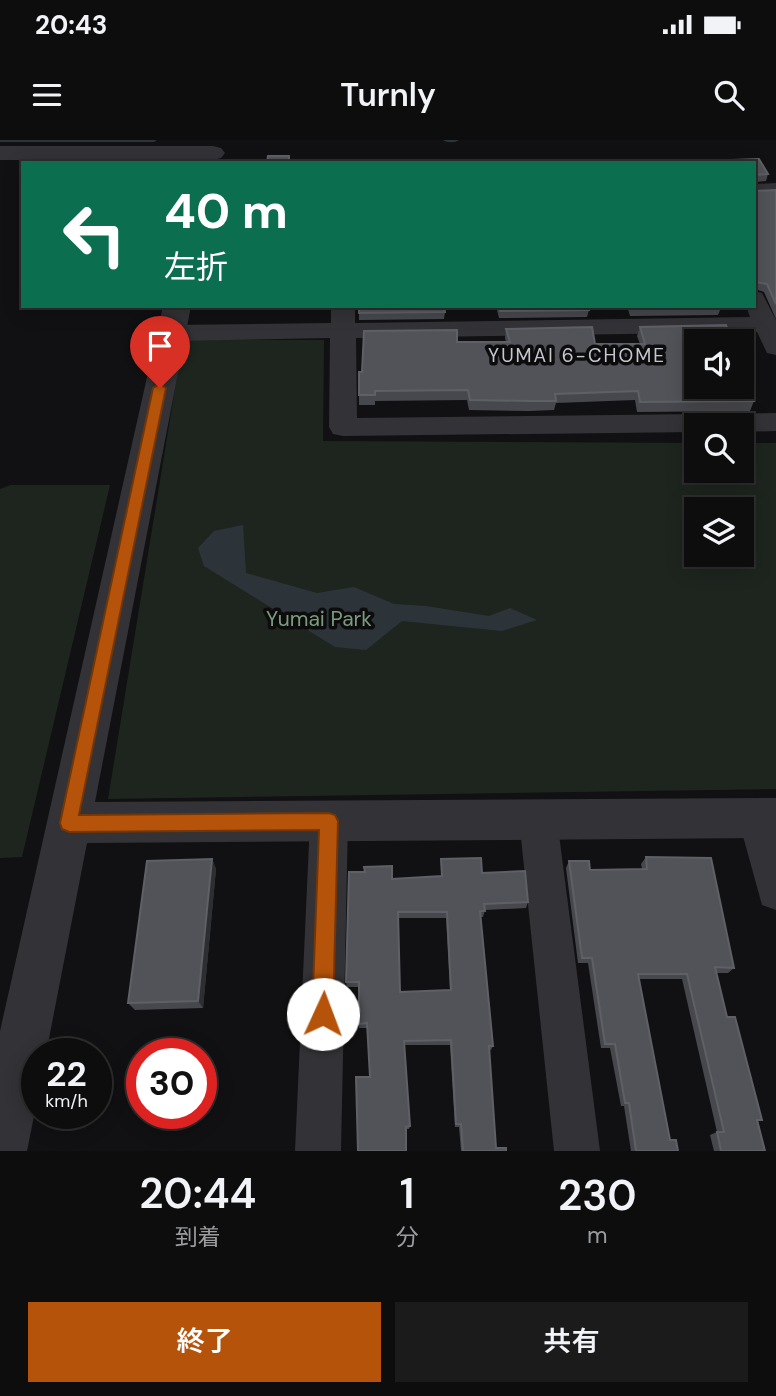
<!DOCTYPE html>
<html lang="ja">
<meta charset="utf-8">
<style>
:root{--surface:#0d0d0e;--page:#1b1b1c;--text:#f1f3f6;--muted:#9a9c9e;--line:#2d2d2e;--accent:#b45309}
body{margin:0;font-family:"DM Sans","Noto Sans JP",sans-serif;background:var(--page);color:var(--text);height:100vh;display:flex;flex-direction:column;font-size:26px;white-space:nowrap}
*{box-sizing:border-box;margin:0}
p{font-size:23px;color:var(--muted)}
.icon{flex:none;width:38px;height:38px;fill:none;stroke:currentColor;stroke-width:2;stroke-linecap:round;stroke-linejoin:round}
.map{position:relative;height:1011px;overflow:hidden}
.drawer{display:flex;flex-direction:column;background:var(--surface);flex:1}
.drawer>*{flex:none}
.banner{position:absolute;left:21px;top:21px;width:735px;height:147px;border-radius:0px;box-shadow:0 4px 18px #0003,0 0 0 2px var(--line);background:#0b6e4f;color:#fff;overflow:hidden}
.controls{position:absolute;left:684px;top:189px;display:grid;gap:14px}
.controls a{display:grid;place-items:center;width:70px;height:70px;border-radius:0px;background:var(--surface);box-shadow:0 4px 18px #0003,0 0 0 2px var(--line);font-size:35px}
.speed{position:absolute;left:21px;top:898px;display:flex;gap:14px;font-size:35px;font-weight:700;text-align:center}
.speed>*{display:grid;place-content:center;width:91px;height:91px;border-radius:50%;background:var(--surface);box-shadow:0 4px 18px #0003,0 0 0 2px var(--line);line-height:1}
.speed small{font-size:18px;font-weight:400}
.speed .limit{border:10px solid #d22;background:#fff;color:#111}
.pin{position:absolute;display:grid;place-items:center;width:60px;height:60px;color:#fff;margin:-72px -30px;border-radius:50% 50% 50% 0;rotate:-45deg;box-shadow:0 0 7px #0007}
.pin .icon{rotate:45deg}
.me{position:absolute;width:77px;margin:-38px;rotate:2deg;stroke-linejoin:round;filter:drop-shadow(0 0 5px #0008)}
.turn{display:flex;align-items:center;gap:24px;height:147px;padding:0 28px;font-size:32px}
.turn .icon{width:91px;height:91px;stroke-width:2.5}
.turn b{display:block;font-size:49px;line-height:60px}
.eta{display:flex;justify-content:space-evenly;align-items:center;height:119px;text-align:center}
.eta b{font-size:42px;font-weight:600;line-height:49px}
.primary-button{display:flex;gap:14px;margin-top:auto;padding:14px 28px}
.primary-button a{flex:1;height:80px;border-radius:0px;background:var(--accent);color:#fff;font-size:28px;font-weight:600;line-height:80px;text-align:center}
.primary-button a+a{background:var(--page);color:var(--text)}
.status{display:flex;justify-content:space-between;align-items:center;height:49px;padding:0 35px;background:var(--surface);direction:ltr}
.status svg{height:19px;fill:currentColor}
header{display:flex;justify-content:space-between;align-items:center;height:91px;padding:0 28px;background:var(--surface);font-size:32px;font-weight:600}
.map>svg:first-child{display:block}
</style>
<div class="status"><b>20:43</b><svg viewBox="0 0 49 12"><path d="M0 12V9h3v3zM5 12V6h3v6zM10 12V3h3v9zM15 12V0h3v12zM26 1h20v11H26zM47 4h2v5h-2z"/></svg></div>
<header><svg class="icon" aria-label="menu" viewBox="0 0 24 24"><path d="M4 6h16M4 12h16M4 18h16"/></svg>Turnly<svg class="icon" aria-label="search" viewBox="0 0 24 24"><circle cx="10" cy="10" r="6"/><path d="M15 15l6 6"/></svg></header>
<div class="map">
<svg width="776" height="1011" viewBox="0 0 776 1011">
<rect width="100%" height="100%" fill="#111113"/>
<g fill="#1e251f" fill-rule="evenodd">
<path d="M183 200H324L323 301 696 303V331H742V303H776V649L108 659ZM696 369H742V415H696Z"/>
<polygon points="11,345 110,345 22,717 0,718 0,349"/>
</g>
<polygon fill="#2c343a" points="243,385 246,433 317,453 354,447 394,464 426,466 489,476 510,468 537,480 502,491 402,481 366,510 335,507 204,426 198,408 214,391"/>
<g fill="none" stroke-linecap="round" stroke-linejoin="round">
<g fill="#2c343a" fill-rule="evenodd">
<polygon points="0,0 157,0 154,2 0,2"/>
<path d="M443 0H459C455 3 447 3 443 0Z"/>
</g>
<g fill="#333337" fill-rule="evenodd">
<polygon points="776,43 776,55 754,56 754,44"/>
<polygon points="754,151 762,153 776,180 776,215 767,213 757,192 356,198 357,278 776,273 776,291 742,292 742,285 696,285 696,292 343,296 333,294 329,287 330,198 171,201 162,198 159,193 162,188 171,185 331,183 331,166 355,166 355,183 750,177 746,166 754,166"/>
<polygon points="757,660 770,666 776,678 776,770 762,765 738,678 744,666"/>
<polygon points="538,661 551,667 557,679 600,1011 554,1011 519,679 525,667"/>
<polygon points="329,663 342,668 348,681 341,1011 295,1011 310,681 316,668"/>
</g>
<g fill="#333337" fill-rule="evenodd">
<polygon points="0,6 213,6 221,8 225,13 221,18 213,20 0,20"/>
<polygon points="163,166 191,166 95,662 776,658 776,698 87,703 46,914 37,914 37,961 27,1011 0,1011 0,891"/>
</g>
</g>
<g fill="#47484d" fill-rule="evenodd">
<polygon points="754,23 768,34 766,41 755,42 755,51 776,50 776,179 764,152 755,149"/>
<polygon points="359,166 445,172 444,179 359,180"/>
<polygon points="496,166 588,166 589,170 587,177 499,178"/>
<polygon points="627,166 720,166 721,168 718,175 630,176"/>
<polygon points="640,187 696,201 754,261 750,271 637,272 635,260 556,263 554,270 530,271 469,270 467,260 375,261 375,265 359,265 359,232 362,232 457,202 506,202 505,198 506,189 595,204 640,204 637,196"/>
<polygon points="646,717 734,828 728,833 716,833 727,877 762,980 758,981 765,1011 714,1011 710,995 717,992 682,839 639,839 670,1000 678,1011 631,1011 624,966 621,966 610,908 601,908 588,823 578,823 566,728 569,721 590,730 642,729 641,724"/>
<polygon points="212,719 216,729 203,868 135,870 128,863"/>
<path d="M441 719 482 733 528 762 526 768 485 770 483 777H481L493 906 491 910H489L496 1008 506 1011H461L459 987H455L450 905H404L410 986 409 989H406L370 937 368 888H359V847H347L346 842 392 739 441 736ZM398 778H446L450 850 400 852Z"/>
</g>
<polygon fill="#2d2e31" points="212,719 216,729 203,868 198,861"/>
<g fill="#515358" stroke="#5e6066" stroke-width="2" fill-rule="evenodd">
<polygon points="268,16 289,16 289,23 267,23"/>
<polygon points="759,19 768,34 755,35 755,51 776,50 776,164 767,144 755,142 754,155 754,23 480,23 480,21 673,22"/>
<polygon points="422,20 422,23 359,23 359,22"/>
<polygon points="359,166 444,166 445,172 359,173"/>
<polygon points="499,166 588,166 589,170 500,171"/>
<polygon points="631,166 720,166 721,168 632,169"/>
<polygon points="726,185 732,201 696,201 696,247 742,247 742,235 754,261 640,262 638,251 555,254 556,261 531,261 470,260 468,250 375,251 375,255 359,255 359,232 362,232 364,191 457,190 457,202 510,202 506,189 592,187 595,204 645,204 640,187"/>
<polygon points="646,717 711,718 734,828 715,827 727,877 735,877 762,980 757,980 765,1011 721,1011 717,992 724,992 687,834 638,834 670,1000 676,1000 678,1011 636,1011 629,963 625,963 615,904 605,904 592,818 582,818 569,721 589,721 590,730 647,729"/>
<path d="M481 718 482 733 525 731 528 762 484 764 485 771H480L493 906H489L496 1008H506V1011H463L461 984H456L451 900 404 901 410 986 406 987V1011H358L356 937H370L367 883 359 884V842H346L349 732H365L364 727 392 726V739L442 736 441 719ZM398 772H447L451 850 400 852Z"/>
<polygon points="212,719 198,861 128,863 147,721"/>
</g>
<polygon fill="#b45309" stroke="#753606" stroke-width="2" points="160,244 166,248 79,675 329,673 335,675 338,681 333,874 330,881 323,884 315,881 312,874 319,690 69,692 62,689 60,683 153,248"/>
<g text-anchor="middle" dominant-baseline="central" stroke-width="7" stroke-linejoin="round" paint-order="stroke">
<g font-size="19" letter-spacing="2" fill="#c4c7ce" stroke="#0c0c0d">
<text x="577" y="215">YUMAI 6-CHOME</text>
</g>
<g font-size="21" fill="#7c9b7e" stroke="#0c0c0d">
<text x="319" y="479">Yumai Park</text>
</g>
</g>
</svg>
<div class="controls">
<a><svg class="icon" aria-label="sound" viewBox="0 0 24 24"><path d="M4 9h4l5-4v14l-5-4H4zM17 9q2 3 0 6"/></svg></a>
<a><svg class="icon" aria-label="search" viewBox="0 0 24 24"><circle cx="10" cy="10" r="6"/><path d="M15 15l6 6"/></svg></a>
<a><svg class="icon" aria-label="layers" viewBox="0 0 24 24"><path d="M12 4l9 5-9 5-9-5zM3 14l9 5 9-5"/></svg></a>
</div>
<div class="speed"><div>22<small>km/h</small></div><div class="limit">30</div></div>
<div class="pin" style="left:160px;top:248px;background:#d93025"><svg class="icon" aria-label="arrive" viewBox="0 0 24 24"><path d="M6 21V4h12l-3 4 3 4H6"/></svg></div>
<svg class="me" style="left:323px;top:874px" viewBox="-20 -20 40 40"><circle r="19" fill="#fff"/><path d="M0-13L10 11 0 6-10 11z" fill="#b45309"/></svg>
<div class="banner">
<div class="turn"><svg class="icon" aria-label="left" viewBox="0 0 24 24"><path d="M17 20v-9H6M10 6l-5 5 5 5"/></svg><div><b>40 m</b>左折</div></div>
</div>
</div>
<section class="drawer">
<div class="eta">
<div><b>20:44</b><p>到着</p></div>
<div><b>1</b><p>分</p></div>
<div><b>230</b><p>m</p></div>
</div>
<div class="primary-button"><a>終了</a><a>共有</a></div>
</section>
